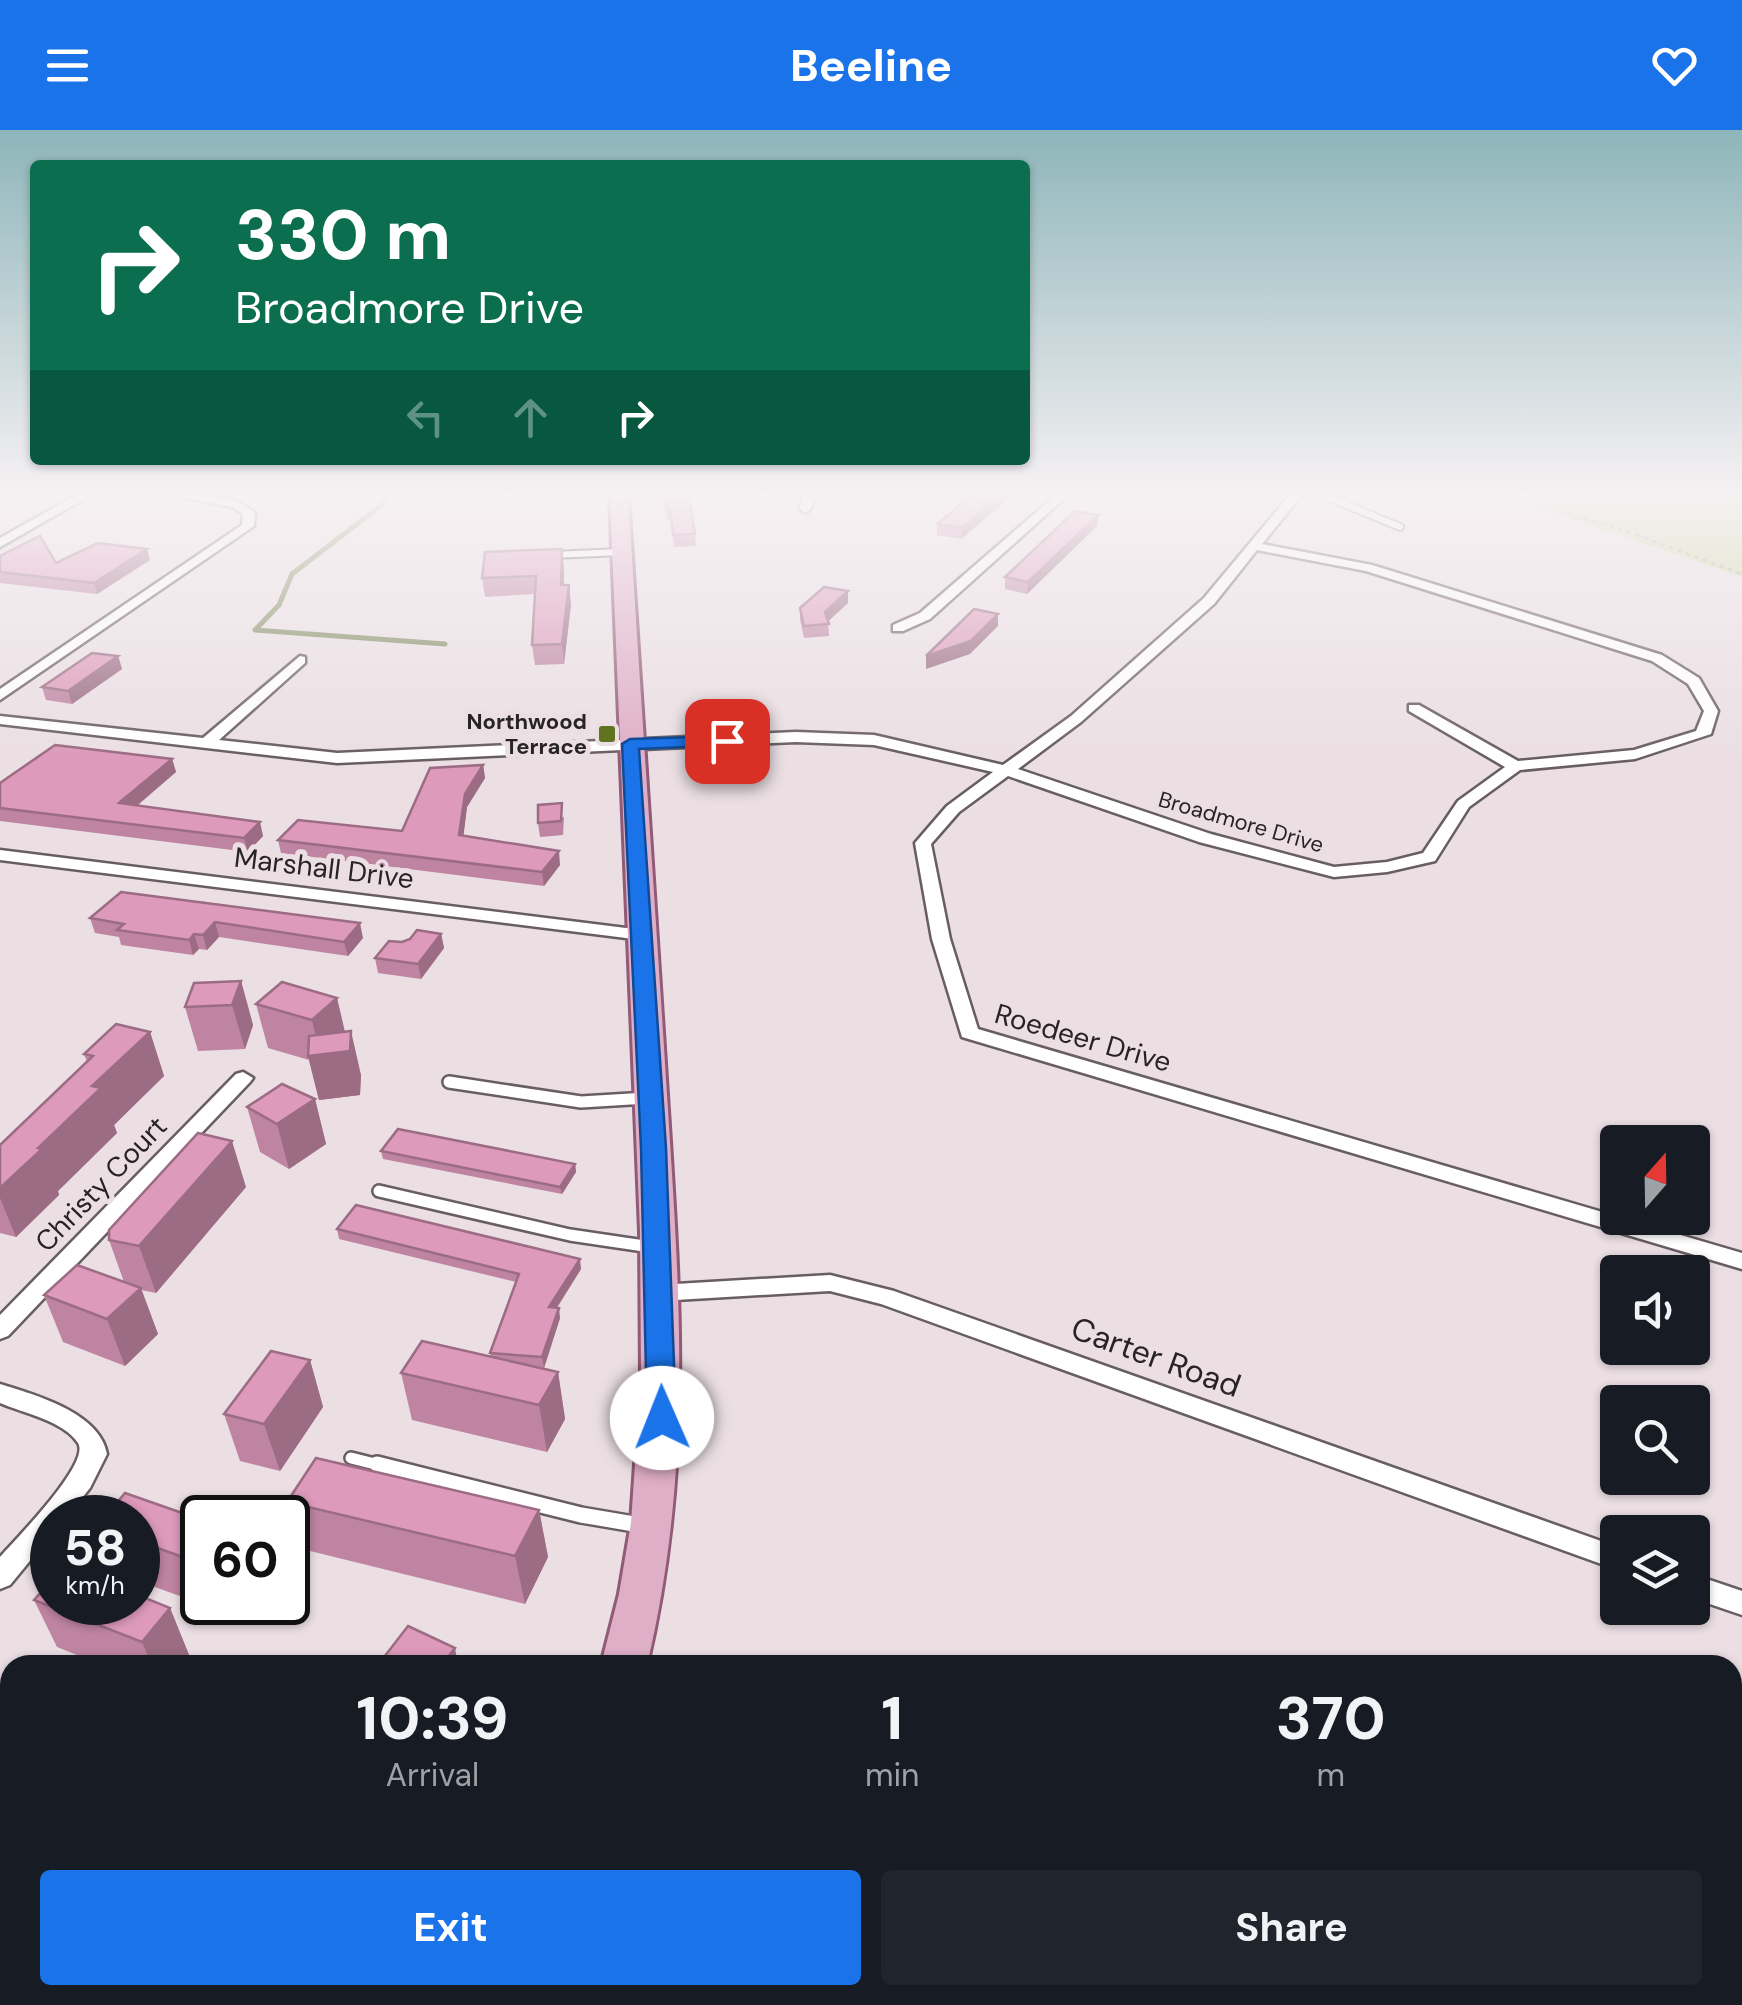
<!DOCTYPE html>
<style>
:root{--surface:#171b24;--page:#20242c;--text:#f1f3f6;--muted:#9ea1a6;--accent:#1a73e8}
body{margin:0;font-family:"DM Sans",sans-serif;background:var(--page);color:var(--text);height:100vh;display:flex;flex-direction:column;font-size:38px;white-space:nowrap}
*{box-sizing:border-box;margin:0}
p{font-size:32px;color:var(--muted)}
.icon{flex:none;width:55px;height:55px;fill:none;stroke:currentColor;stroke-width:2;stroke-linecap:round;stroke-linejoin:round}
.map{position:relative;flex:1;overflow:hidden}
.drawer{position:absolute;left:0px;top:1525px;width:1742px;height:350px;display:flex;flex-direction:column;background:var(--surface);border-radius:30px 30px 0 0;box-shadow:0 2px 8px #0004}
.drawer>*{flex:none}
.top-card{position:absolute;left:30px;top:30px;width:1000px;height:305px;border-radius:10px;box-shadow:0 2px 8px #0004;background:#0b6e4f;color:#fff;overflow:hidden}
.needle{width:65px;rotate:20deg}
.fabs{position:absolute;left:1600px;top:995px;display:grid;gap:20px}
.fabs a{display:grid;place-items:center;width:110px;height:110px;border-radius:10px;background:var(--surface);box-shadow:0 2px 8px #0004;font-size:50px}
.speed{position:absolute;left:30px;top:1365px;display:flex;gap:20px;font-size:50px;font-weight:700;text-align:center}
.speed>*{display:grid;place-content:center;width:130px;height:130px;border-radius:50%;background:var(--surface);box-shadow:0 2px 8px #0004;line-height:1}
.speed small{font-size:25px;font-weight:400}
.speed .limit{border:5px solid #111;border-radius:15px;background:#fff;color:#111}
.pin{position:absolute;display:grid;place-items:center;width:85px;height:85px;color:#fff;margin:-42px;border-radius:20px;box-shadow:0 5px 15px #0006}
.me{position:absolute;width:110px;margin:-55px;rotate:359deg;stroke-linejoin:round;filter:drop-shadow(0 0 8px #0008)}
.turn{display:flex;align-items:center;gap:35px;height:210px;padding:0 40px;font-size:45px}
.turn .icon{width:130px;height:130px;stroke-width:2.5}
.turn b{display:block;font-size:70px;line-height:85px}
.lanes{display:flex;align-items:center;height:95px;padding:0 40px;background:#0003;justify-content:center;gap:50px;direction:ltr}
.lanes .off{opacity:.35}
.eta{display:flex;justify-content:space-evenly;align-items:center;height:170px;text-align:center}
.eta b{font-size:60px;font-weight:700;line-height:70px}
.action{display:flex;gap:20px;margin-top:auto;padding:20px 40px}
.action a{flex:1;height:115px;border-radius:10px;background:var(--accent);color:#fff;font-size:40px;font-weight:700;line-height:115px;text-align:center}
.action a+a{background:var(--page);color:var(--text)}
header{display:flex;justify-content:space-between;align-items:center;height:130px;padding:0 40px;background:var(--accent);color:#fff;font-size:45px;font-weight:700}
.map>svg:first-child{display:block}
</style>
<header><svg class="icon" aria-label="menu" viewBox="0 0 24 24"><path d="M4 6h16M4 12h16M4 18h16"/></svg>Beeline<svg class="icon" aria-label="heart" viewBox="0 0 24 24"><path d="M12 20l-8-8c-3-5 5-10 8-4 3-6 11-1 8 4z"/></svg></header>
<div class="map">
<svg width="1742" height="1875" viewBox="0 0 1742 1875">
<rect width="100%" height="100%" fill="#ebdfe4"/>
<polygon fill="#c8d99f" points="1505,366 1742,366 1742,447"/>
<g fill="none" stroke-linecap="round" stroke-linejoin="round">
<polyline stroke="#7f8b5e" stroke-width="5" points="385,366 383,374 292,444 279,475 255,500 445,514"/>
<defs>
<g id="service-far2">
<polyline points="1325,366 1400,397"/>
<polyline points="553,425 621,422"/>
</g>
<g id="service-far1">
<polyline points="449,952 581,972 647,968"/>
<polyline points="379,1061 570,1105 651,1117"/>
<polyline points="351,1328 387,1337"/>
</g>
<g id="service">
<polyline points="377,1334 581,1385 640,1395"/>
<polyline points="800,1865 840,1875"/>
<polyline points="964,1865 971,1875"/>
<polyline points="1101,1865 1122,1875"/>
<polyline points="609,1875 612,1865"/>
<polyline points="1008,1875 1032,1865"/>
<polyline points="1036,1875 1040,1865"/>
</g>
<g id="minor">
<polygon points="75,366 89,366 0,417 0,408"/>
<path d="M178 366C205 365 234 365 255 383L254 396 0 570V559L242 395 243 384 232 377Z"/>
<polygon points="803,366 815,366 811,379 805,383 799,379"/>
<polygon points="1055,366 1067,366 930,489 903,501 893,501 893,495 920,483"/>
<path d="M1289 366H1301L1262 414 1372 435 1662 525 1699 548 1718 581 1711 604 1635 629 1520 640 1469 677 1435 731 1387 742 1334 747 1199 712 1008 646 959 682 931 714 950 809 978 899 1742 1123V1139L962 907 932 809 915 713 947 676 993 642 874 615 796 612 337 633 0 594V586L203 608 300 526 305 527V533L219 610 337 623 796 602 874 605 1003 635 1071 586 1204 468ZM1257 420 1366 441 1652 531 1688 554 1704 581 1696 601 1634 620 1518 631 1419 575H1409V581L1505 637 1458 671 1423 723 1387 732 1334 737 1211 704 1018 639 1081 592 1214 474Z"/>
<polygon points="0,720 642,800 651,805 642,810 0,730"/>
<polygon points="243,942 253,948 250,952 8,1206 0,1209 0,1185 236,944"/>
<polygon points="830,1145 894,1161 1618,1417 1618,1440 881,1174 830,1161 659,1171 651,1169 647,1163 651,1157 659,1155"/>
<path d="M0 1254C36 1265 100 1283 107 1324L90 1358 66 1388H52V1404L10 1455 0 1459V1427C16 1409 91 1333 78 1313 64 1291 23 1283 0 1273Z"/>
<polygon points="1692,1444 1742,1461 1742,1485 1692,1468"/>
</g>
<g id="primary">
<path d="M610 366H628C640 555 653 744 665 933 678 1143 696 1327 647 1535H601L619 1464 631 1393 641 1247 640 1101Z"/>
<polygon points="478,1865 533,1865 529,1875 474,1875"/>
</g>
</defs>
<use href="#service-far2" stroke="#685d62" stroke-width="10"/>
<use href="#service-far1" stroke="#685d62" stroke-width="16"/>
<use href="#service" stroke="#685d62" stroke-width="20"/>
<use href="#minor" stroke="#685d62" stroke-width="5"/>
<use href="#primary" stroke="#915a76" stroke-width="6"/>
<polyline stroke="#aaa0a4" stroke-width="2.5" stroke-dasharray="4 5" stroke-linecap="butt" points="1506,366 1632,403 1742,444"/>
<polyline stroke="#aaa0a4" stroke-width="5" stroke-dasharray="8 11" stroke-linecap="butt" points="191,1875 197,1865"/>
<use href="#service-far2" stroke="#fff" stroke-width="6"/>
<use href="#service-far1" stroke="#fff" stroke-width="11"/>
<use href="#service" stroke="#fff" stroke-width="15"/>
<use href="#minor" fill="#fff" fill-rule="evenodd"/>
<use href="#primary" fill="#dfaec7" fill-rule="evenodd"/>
</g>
<g fill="#be84a1">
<polygon points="665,366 695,404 696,416 674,417 671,390 667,390"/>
<polygon points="971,366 1012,366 961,409 937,405 937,394"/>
<polygon points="1098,385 1097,396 1027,464 1005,459 1005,447"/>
<polygon points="147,419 150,430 97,464 0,453 0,426 56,433"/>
<polygon points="564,437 564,455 571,474 564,534 535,535 532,515 535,464 485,467 482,448"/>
<polygon points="848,461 848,473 828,491 829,506 804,508 800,490 800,478"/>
<polygon points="118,526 122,539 72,574 46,570 42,557"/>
<polygon points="172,629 176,642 137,676 263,706 248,722 0,691 0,653"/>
<polygon points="483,635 485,648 467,677 463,706 560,735 544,756 281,723 278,710 402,701"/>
<polygon points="564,687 563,705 540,707 538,693"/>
<polygon points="121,762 363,808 348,826 219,807 207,820 199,819 193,825 121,815 119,807 95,803 90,788"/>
<polygon points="441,804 444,818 421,849 378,843 375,828 402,812"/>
<polygon points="241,851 253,895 245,919 198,921 185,877"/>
<polygon points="337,868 345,902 361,945 360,965 319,970 309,930 268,918 256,874"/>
<polygon points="150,902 164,946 114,995 117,1003 58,1061 59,1065 16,1107 0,1103 0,1015 87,932 84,924"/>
<polygon points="315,969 326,1014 289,1039 260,1022 247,977"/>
<polygon points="381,1021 575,1034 576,1042 562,1064 383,1029"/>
<polygon points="246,1057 156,1163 141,1160 158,1204 125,1236 63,1212 44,1165 124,1152 109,1110"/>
<polygon points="337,1099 581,1139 557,1178 560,1188 544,1238 537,1237 558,1242 565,1289 547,1322 412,1290 401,1243 491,1227 490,1223 516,1152 339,1109"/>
<polygon points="310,1230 323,1277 280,1341 240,1331 224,1284"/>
<polygon points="287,1372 539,1380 548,1427 525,1474 302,1419"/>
<polygon points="138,1388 202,1390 202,1472 239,1472 230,1484 138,1451"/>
<polygon points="34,1470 170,1478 189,1525 181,1535 102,1535 57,1517"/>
</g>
<g fill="#9b6c83">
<polygon points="1000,366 1012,366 961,409 962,398"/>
<polygon points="1098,385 1097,396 1027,464 1028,452"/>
<polygon points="147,419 150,430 97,464 94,453"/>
<polygon points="562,419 564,437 564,474 561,455"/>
<polygon points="569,455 571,474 564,534 562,514"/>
<polygon points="848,461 848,473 825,494 825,482"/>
<polygon points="998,484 998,496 970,524 926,539 926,526"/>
<polygon points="118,526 122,539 72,574 68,561"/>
<polygon points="172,629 176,642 123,687 119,673"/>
<polygon points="483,635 485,648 467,677 462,718 459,705 465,664"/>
<polygon points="260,692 263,706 248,722 244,708"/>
<polygon points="559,721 560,735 544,756 542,742"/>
<polygon points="215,792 219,807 207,820 203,805"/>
<polygon points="360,793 363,808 348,826 344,812"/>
<polygon points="194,804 199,819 193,825 189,810"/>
<polygon points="441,804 444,818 421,849 418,834"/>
<polygon points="241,851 253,895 245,919 232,875"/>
<polygon points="337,868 347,912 351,901 361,945 360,965 319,970 308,926 320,924 312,890"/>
<polygon points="150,902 164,946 114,995 117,1003 58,1061 59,1065 16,1107 0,1068 0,1058 92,956"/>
<polygon points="315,969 326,1014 289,1039 277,994"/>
<polygon points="232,1011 246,1057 156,1163 139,1116"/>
<polygon points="575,1034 576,1042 562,1064 560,1057"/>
<polygon points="580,1129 581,1139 550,1188 549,1177"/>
<polygon points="141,1158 158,1204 125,1236 107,1189"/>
<polygon points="559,1178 560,1188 544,1238 542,1227"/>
<polygon points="310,1230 323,1277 280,1341 264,1294"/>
<polygon points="558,1242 565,1289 547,1322 539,1275"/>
<polygon points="539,1380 548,1427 525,1474 515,1426"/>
<polygon points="226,1472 239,1472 230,1484"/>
<polygon points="170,1478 189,1525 181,1535 152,1535 142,1512"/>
<polygon points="455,1518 458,1535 442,1535"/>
<polygon points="0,1604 6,1614 0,1620"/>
<polygon points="10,1768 10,1857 0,1874 0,1783"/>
<polygon points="142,1865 190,1865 184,1875 137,1875"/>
</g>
<g fill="#dd9abb" stroke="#9b6c83" stroke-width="2.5">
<polygon points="665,366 689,366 695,404 673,405 670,379 666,379"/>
<polygon points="971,366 1000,366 962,398 937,394"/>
<polygon points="1075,381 1098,385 1028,452 1005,447"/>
<polygon points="40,406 56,433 98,413 147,419 94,453 0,442 0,426"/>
<polygon points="562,419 561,455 569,455 562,514 532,515 536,446 482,448 485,422"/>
<polygon points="824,457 848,461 825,482 829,494 804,496 800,478"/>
<polygon points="974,479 998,484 971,511 926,526"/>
<polygon points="92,523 118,526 68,561 42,557"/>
<polygon points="55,615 172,629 119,673 260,692 244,708 0,678 0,653"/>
<polygon points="483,635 465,664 459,705 559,721 542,742 278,710 298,690 402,701 430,638"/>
<polygon points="562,673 561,691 538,693 538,675"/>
<polygon points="121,762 360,793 344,812 215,792 203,805 194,804 189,810 117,800 124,794 90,788"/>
<polygon points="417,800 441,804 418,834 375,828 389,811 402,812 410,809"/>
<polygon points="241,851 232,875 185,877 194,853"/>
<polygon points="282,852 337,868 312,890 256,874"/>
<polygon points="116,894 150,902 92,956 101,958 38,1018 42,1019 0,1058 0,1015 93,926 84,924"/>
<polygon points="351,901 350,921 308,926 309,906"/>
<polygon points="282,954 315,969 277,994 247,977"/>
<polygon points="398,999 575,1034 560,1057 381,1021"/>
<polygon points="198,1003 232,1011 139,1116 109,1110 109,1100"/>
<polygon points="356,1075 580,1129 549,1177 559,1178 542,1227 490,1223 519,1144 337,1099"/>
<polygon points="77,1135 141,1158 107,1189 44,1165"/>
<polygon points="422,1211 558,1242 539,1275 401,1243"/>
<polygon points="271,1221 310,1230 264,1294 224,1284"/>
<polygon points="316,1328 539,1380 515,1426 287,1372"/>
<polygon points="125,1363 202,1390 202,1434 138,1411 138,1388 104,1388"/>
<polygon points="52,1450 52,1472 138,1472 138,1465 170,1478 142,1512 34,1470"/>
<polygon points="408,1496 455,1518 442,1535 378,1535"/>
<polygon points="0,1681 10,1684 10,1768 0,1783"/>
<polygon points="36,1865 142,1865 137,1875 30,1875"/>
</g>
<linearGradient id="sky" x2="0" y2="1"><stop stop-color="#8db5ba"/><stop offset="0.58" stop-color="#f6f1f3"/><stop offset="1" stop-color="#f6f1f3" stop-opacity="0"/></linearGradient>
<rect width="1742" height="628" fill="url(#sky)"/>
<polygon fill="#1a73e8" stroke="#114b97" stroke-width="2.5" points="727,606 735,611 733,615 639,619 666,1018 676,1288 672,1296 662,1299 652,1296 647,1288 641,1018 622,614 630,609"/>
<rect fill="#607321" stroke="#ebdfe4" stroke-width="4" x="597" y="594" width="20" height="20" rx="5"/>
<g text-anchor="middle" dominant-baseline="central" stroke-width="10" stroke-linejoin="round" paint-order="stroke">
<g font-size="22" font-weight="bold" fill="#282325" stroke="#ebdfe4" text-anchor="end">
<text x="587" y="591">Northwood<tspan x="587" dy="25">Terrace</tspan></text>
</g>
<g font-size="22" fill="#282325" stroke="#ebdfe4">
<text transform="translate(1241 692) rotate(16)">Broadmore Drive</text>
</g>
<g font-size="28" fill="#282325" stroke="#ebdfe4">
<text transform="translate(324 738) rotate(7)">Marshall Drive</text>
<text transform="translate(1083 908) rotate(16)">Roedeer Drive</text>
<text transform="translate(101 1054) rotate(-46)">Christy Court</text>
</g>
<g font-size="32" fill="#282325" stroke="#ebdfe4">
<text transform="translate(1156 1227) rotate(20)">Carter Road</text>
</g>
</g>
</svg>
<div class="fabs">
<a><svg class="needle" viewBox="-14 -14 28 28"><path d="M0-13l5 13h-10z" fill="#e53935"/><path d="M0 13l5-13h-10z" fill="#9ea1a6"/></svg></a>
<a><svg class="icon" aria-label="sound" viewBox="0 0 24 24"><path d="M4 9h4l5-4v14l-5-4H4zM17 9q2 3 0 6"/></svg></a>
<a><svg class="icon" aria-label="search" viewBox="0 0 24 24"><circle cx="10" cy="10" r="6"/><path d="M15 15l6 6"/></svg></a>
<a><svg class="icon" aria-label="layers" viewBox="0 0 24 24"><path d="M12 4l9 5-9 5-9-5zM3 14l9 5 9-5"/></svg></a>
</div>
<div class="speed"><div>58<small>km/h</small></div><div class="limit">60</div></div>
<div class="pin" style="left:727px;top:611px;background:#d93025"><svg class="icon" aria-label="arrive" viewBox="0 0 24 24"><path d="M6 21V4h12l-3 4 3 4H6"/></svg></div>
<svg class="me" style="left:662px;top:1288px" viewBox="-20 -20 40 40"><circle r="19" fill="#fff"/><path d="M0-13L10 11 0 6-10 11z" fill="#1a73e8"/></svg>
<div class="top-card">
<div class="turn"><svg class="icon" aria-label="right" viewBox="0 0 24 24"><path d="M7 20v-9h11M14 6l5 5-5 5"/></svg><div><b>330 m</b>Broadmore Drive</div></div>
<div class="lanes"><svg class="icon off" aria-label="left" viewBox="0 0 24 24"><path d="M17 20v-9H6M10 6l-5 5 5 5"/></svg><svg class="icon off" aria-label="ahead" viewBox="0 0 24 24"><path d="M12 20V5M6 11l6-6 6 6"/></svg><svg class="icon" aria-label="right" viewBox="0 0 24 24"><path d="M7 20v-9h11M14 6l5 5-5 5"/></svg></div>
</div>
<section class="drawer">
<div class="eta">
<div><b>10:39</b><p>Arrival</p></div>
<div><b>1</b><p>min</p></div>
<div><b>370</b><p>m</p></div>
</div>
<div class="action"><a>Exit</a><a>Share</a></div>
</section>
</div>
